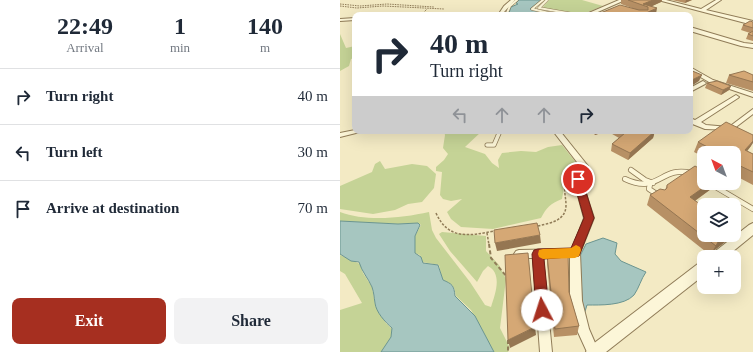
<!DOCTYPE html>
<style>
:root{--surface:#fff;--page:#f2f2f3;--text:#1f2937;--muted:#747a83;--line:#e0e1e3;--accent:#a62f20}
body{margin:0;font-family:Georgia,serif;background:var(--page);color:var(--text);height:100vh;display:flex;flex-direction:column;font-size:15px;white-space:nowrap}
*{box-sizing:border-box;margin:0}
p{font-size:13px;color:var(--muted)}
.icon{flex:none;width:22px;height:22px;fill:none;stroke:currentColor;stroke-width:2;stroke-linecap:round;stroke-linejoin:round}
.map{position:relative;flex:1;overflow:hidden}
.drawer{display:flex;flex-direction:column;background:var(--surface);width:340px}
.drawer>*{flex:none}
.hud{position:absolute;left:12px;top:12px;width:341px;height:122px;border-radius:8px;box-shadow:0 4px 16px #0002;background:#fff;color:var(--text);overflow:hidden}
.needle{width:26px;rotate:319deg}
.tools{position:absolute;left:357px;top:146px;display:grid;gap:8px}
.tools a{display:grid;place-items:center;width:44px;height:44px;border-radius:8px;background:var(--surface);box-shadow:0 4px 16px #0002;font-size:20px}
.pin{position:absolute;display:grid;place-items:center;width:34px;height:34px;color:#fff;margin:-17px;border:2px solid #fff;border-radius:50%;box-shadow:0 1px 4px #0007}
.me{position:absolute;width:44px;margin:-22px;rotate:355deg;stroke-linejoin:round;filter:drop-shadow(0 0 3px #0008)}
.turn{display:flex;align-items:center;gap:14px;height:84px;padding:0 12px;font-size:18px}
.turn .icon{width:52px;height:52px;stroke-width:2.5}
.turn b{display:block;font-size:28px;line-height:34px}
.lanes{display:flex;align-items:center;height:38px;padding:0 12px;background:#0003;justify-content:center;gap:20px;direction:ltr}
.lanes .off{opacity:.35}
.eta{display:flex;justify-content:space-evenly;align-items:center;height:68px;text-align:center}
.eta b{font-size:24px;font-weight:600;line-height:28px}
.action{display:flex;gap:8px;margin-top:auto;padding:8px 12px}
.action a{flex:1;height:46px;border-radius:8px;background:var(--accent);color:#fff;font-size:16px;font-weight:600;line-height:46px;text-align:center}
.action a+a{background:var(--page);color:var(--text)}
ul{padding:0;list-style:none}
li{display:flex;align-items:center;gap:12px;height:56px;padding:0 12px;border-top:1px solid var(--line)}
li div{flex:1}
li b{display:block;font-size:15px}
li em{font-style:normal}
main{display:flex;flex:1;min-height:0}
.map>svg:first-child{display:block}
</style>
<main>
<section class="drawer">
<div class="eta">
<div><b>22:49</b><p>Arrival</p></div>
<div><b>1</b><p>min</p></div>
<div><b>140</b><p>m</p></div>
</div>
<ul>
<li><svg class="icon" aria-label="right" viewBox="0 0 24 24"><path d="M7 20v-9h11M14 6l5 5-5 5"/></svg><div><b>Turn right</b></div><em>40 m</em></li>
<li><svg class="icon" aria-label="left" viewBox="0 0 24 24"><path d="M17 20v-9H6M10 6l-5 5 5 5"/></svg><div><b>Turn left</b></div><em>30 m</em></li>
<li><svg class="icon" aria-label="arrive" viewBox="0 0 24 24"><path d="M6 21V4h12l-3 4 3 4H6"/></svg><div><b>Arrive at destination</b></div><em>70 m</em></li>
</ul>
<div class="action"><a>Exit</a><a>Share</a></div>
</section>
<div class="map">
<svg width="413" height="352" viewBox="0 0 413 352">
<rect width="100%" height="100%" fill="#f3eac4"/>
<g fill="#c5d396">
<polygon points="209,0 242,0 263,6 243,14 202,8"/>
<polygon points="0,34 6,48 15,46 15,58 11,59 9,66 0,71"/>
<path d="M104 131H142L125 147 145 154 152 163 159 168 158 160 162 153 181 151 196 152 208 147 222 145 238 165 225 182 222 199C210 204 207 207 201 218L153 229 121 227 111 219 107 212 122 199 111 201 103 199 100 195 102 172 96 171V167L104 160 108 154 103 148 105 135Z"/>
<polygon points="40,161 45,169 72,164 87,166 96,174 94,188 82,202 68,204 55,210 33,214 0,209 0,186 32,172 35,164"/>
<path d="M0 212C26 222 62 218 89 212L92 230 96 238 130 282 145 305 151 307C155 294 163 274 148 266L143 271 137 282 110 251 99 234 102 232 146 236V251L159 265 166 279 160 328 170 348 168 352H154L131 310 116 296C114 283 112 286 102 279L99 265 82 262 80 255 75 253V236L81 225 78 223 58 224 7 222 0 221Z"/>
<polygon points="0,255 20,264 23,273 32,287 35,304 45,322 52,329 51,337 41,352 0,352 0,310 22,303 5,274 0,271"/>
</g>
<g fill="#a6c6c0" stroke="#6b9590">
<polygon points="179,0 201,0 190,9 214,15 174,15 169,13 171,7 178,4 176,3"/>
<path d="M0 221 58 224 78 223 80 225 75 236V253L81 257 83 263 98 265 103 280C112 284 114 285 115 296L135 316 154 352H41L51 337 52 328C45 322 36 312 35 303 34 297 34 293 32 287 28 278 22 272 19 262L11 261 0 254Z"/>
<path d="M263 238 277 243 275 254 281 261 306 272C301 279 299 288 294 295 284 306 260 305 247 305L243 318 240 256 246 244Z"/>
</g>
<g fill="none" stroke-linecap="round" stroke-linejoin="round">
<defs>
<g id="service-far2">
<polyline points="203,0 192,9 217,15"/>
<polyline points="207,0 199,8 239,15"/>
<polyline points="171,15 167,13 170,6 177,0"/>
</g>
<polyline id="service-far1" points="147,145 154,145 160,131"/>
<g id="service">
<polyline points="291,170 305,180 313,183"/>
<path d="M285 179C319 195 321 165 351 173"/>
<polyline points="369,183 413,209"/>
<polyline points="310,184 309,189 318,195"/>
</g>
<g id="minor">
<polygon points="171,0 175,0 164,12 168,15 163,15 160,12 164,6"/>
<polygon points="15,18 15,20 0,21 0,19"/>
<polygon points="350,67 373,80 413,93 413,97 369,82 350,71"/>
<polygon points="363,81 366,83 365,84 350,92 350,88"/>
<polygon points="396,95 399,97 398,98 361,122 366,125 389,127 413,109 413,114 392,130 365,129 350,123 350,118 355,120"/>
<polygon points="15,130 15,131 21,131 20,132 0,137 0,133"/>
<polygon points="213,131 220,131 248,166 247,170 240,175 254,218 240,253 242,301 249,329 259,352 247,352 237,330 230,301 230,257 203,258 212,352 200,352 193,258 179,258 176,257 174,254 176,251 179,250 232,249 244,218 232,174 240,166"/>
</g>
<g id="tertiary">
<polygon points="279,0 285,0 251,15 244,15"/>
<polygon points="318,0 326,0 361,9 376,0 381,0 366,10 413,21 413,25"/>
<polygon points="350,27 404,43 413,44 413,48 401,46 350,31"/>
<polygon points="413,223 413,235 386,257 371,257 373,253 409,225"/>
<polygon points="364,261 364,275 266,352 246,352 249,347 359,263"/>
</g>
</defs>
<use href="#service-far2" stroke="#907c58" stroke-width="3"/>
<use href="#service-far1" stroke="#907c58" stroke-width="5"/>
<use href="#service" stroke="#907c58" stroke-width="6"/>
<use href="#minor" stroke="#907c58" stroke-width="2"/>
<use href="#tertiary" stroke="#907c58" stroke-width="2"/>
<g stroke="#907c58" stroke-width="1" stroke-dasharray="1.5 1" stroke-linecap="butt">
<polyline points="0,4 20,6 47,4 94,7"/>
<polyline points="0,6 17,8 43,6 104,9"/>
<polyline points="76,15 82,14 87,9"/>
</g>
<g stroke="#907c58" stroke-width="1.5" stroke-dasharray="2.5 1.5" stroke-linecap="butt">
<path d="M96 213C108 240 129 236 154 231"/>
<path d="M198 226C210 223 226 221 226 205 226 198 224 193 225 186L229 181"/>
<polyline points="147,233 149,245"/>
</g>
<g stroke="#907c58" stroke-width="2" stroke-dasharray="4 2.5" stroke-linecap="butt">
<polyline points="149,244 151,258 167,277"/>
<polyline points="168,340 168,352"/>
</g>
<use href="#service-far2" stroke="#fcf6d8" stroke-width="2"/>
<use href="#service-far1" stroke="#fcf6d8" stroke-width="3.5"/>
<use href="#service" stroke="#fcf6d8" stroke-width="4.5"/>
<use href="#minor" fill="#fcf6d8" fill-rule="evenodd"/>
<use href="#tertiary" fill="#fcf6d8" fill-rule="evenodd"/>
</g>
<g fill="#b79065">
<polygon points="281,0 322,0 321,2 312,6 316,14 315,15 258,15 258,14 292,8 281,4"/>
<polygon points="332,0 352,0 345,3"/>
<polygon points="413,22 413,41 406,39 408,34 410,33 401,30 403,25"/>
<polygon points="389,75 413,75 413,91 386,83"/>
<polygon points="367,83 391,86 389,90 381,95 365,88"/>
<polygon points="251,131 315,131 313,138 288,160 271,151 272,144 279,138 267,131 255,135"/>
<polygon points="358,142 411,146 407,151 413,154 413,185 394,175 394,153 364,153 364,157 354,152"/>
<polygon points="327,185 371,189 355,201 364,235 391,235 389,239 372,252 370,255 307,205 310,195 325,190"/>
<polygon points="207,255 229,292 239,326 237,335 214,337 207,264"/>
</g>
<g fill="#957652">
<polygon points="313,0 322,0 321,2 308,8 308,7 303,4"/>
<polygon points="346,0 352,0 345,3"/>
<polygon points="317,8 316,14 315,15 304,15 304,14"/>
<polygon points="362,75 359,81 350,87 350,81"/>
<polygon points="391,86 389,90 381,95 383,90"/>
<polygon points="256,131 267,131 255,135"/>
<polygon points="315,131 313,138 288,160 290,153"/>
<polygon points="413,141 413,143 411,146 400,160 405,150"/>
<polygon points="370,183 374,183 371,189 346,207 350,197"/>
<polygon points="200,235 201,243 157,251 155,243"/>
<polygon points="387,235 391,235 389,239 372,252 378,242"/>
<polygon points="195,327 196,335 170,348 168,340"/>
</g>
<g fill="#d5a875" stroke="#957652">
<polygon points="288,0 313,0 303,4 317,8 304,14 308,15 262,15 258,14 280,5 299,10 308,10 308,7"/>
<polygon points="410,21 413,22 413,28 403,25"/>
<polygon points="413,31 413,36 408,34"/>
<polygon points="350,70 362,75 350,81"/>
<polygon points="404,71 413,75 413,82 389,75"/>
<polygon points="377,81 391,86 383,90 367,83"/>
<polygon points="386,122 413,135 413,141 405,150 413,154 413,172 394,163 395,161 394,161 394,153 379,153 358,142"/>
<polygon points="281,131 315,131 290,153 272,144 285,133"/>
<polygon points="355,166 364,171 364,183 370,183 350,197 364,207 364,235 387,235 378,242 376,246 310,195 320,189 325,190 327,188 327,185"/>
<polygon points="197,223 200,235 155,243 154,230"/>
<polygon points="188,253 195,327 168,340 165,255"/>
<polygon points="228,253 229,292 239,326 215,329 207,255"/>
</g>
<polygon fill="#a62f20" stroke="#6c1f15" points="238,176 242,179 254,218 239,256 204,259 209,310 207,314 202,316 198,314 196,310 192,254 194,250 198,249 231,248 244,218 233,179"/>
<polygon fill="#f59e0b" points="236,245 240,247 241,250 239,256 235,258 203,259 199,257 198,254 199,250 203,249 231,248"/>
</svg>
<div class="tools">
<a><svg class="needle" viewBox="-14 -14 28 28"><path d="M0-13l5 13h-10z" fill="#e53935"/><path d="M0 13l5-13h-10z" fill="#747a83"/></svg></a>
<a><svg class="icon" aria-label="layers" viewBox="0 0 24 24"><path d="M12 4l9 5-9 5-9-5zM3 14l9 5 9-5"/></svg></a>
<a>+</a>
</div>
<div class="pin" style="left:238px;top:179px;background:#d93025"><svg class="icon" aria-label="arrive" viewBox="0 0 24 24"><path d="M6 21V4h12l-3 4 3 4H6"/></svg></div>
<svg class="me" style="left:202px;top:310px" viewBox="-20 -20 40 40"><circle r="19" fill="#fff"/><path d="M0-13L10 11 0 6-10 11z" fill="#a62f20"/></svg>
<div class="hud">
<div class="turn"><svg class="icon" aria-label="right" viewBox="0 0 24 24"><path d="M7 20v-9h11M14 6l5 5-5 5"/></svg><div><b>40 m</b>Turn right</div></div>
<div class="lanes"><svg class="icon off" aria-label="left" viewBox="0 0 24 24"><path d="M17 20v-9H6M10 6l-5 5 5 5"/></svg><svg class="icon off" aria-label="ahead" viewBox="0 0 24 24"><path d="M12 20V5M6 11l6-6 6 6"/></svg><svg class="icon off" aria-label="ahead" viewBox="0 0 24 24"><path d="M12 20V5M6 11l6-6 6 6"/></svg><svg class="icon" aria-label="right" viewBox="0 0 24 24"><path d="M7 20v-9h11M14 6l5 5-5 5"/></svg></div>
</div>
</div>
</main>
